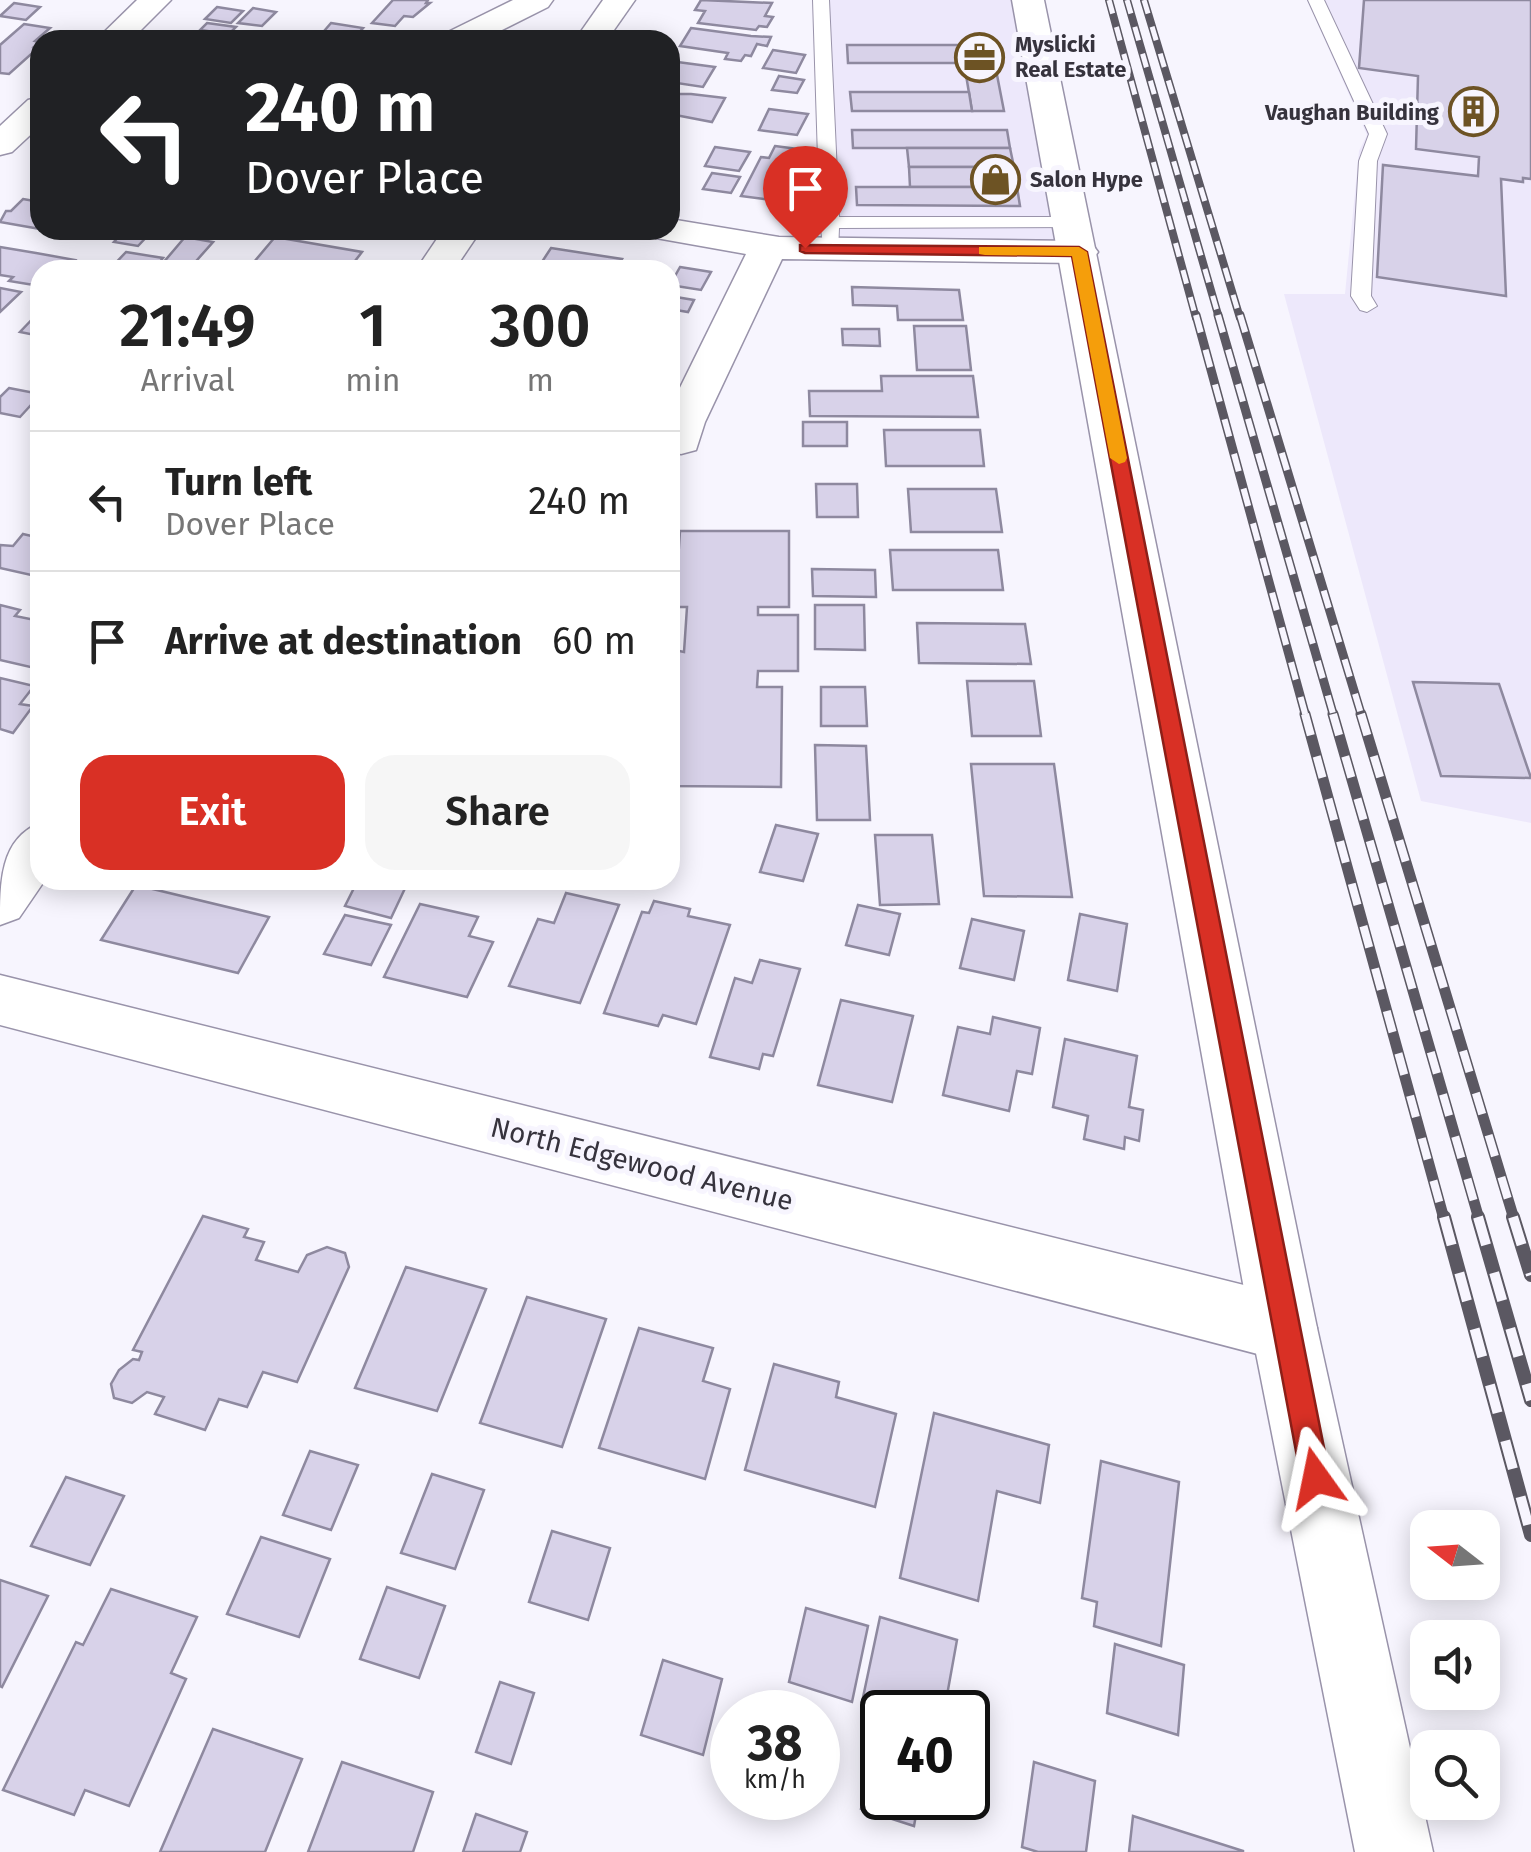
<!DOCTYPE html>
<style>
:root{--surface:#fff;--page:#f6f6f6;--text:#222;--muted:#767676;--line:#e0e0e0;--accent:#d93025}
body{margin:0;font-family:"Fira Sans",sans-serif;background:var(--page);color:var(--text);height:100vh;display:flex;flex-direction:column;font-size:38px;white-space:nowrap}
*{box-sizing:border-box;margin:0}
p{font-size:32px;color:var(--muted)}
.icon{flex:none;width:55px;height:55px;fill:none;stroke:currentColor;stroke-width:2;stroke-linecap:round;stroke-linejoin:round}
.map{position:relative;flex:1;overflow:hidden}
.side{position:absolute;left:30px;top:260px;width:650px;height:630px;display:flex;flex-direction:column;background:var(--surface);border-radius:30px;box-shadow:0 5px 25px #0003}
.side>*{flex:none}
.guide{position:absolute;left:30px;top:30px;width:650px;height:210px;border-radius:30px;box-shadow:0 5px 25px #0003;background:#202124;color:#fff;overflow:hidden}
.needle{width:65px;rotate:287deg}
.buttons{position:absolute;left:1410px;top:1510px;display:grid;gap:20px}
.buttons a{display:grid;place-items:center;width:90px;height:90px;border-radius:20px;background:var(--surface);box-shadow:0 5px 25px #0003;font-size:50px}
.speed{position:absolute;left:710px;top:1690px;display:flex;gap:20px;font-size:50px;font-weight:700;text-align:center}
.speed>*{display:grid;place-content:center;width:130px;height:130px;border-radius:50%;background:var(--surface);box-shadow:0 5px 25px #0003;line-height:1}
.speed small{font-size:25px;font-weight:400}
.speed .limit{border:5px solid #111;border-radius:15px;background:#fff;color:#111}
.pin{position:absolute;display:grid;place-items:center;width:85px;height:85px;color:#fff;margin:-102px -42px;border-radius:50% 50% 50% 0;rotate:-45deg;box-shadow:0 0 10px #0007}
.pin .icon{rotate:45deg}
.me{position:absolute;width:110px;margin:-55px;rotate:348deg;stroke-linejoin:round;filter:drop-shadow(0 0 8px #0008)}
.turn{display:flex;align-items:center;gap:35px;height:210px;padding:0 50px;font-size:45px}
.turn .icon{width:130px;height:130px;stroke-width:2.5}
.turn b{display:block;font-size:70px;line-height:85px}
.eta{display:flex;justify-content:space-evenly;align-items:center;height:170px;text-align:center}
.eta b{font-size:60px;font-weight:600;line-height:70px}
.button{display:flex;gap:20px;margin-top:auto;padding:20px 50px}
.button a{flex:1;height:115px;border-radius:30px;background:var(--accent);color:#fff;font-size:40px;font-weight:600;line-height:115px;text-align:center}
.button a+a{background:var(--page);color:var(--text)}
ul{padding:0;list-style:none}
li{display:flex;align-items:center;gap:30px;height:140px;padding:0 50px;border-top:2px solid var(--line)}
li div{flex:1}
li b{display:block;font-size:38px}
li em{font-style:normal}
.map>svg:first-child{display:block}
</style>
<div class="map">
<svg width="1531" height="1852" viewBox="0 0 1531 1852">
<rect width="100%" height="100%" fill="#f7f5fe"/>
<g fill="#ede8fb">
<polygon points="827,0 1023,0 1071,248 837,244"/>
<polygon points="1307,0 1531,0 1531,823 1421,801 1284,294 1345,294 1359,151 1367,135"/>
</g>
<g fill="#d8d2e9" stroke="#8e899f" stroke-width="2.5">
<polygon points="393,0 428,0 426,3 430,3 413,17 404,16 395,26 372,23"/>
<polygon points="701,0 772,3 765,16 773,17 767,27 759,26 756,30 698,23 705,11 695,10"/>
<polygon points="1364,0 1531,0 1531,179 1523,178 1523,182 1501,179 1506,296 1377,277 1383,165 1478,176 1479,157 1416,149 1418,76 1359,68"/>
<polygon points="14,3 40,7 26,20 0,16"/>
<polygon points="217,7 243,11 231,23 205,19"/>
<polygon points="253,8 276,12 262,26 238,23"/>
<polygon points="207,23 236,27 229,34 200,30"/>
<polygon points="331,23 363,28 352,40 319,37"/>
<polygon points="24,24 50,28 35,41 40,42 34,47 38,48 9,74 0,73 0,45"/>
<polygon points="691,28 751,36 771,37 767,46 757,44 751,56 745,55 741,61 725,59 728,53 680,46"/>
<polygon points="991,44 1004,111 972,111 961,45"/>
<polygon points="847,45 961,45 964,63 848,63"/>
<polygon points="773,50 805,55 796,73 763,68"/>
<polygon points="670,61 715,67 703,87 670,82"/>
<polygon points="779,76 804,80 797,93 772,90"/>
<polygon points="850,92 969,92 972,111 852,111"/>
<polygon points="670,94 691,94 725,98 712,122 670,114"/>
<polygon points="769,109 808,114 797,135 759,130"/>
<polygon points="852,130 1007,130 1010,148 853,148"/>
<polygon points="775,146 798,149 792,161 797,162 778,201 741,196 761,157 769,158"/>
<polygon points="715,147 750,152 739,171 705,166"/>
<polygon points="907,148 1010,148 1014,167 909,167"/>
<polygon points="909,167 1014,167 1017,187 910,187"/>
<polygon points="712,173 740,177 731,193 703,189"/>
<polygon points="856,187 1017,187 1020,206 857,205"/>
<polygon points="23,199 40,202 40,229 0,222 6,211 11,211"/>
<polygon points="125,230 153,230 138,246 114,242"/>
<polygon points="185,237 213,242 190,268 163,263"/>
<polygon points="275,237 362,252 348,270 297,270 254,262"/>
<polygon points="0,247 36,253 75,260 65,270 40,270 40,286 9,281 13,277 0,275"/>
<polygon points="551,248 622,259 615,270 538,268"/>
<polygon points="126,252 163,258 153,270 109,270"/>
<polygon points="680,267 711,272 701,290 670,285"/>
<polygon points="852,287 959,290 963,320 898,320 897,306 853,305"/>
<polygon points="0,288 21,292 0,312"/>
<polygon points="670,296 694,300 688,312 670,309"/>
<polygon points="40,311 40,336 20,332"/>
<polygon points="914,326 966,326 971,370 917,370"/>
<polygon points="842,329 879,329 880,346 843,345"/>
<polygon points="881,376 973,376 978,417 810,416 809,391 882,391"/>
<polygon points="9,388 40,394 40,395 20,417 0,413 0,397"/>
<rect x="803" y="422" width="44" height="24"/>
<polygon points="884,430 980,430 984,466 886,466"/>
<polygon points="816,484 857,484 858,517 817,517"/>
<polygon points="908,489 996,489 1002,532 911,532"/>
<polygon points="680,531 789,531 789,607 758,607 758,615 798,615 798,671 758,671 757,687 782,687 781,787 670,786 670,649 684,652 687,607 675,607"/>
<polygon points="23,534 40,538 40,577 0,568 0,545 13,546"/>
<polygon points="890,550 998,550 1003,590 893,590"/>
<polygon points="812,569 875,570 876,597 813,596"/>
<polygon points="0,605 20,610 15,616 40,621 39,669 0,660"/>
<polygon points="815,605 864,605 865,650 815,649"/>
<polygon points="917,623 1025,624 1031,664 919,663"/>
<polygon points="0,678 34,686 20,704 33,706 13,733 0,729"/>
<polygon points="967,681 1034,681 1041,736 972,736"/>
<polygon points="1413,682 1499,684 1531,778 1441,776"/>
<polygon points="821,687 865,687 867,726 821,726"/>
<polygon points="815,745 866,746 870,820 817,820"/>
<polygon points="971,764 1054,764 1072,897 984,896"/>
<polygon points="776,825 818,834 803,881 760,872"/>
<polygon points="875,835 932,835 939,904 880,905"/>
<polygon points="358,880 399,880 408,882 391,918 345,906"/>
<polygon points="136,885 269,917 238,973 101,940"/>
<polygon points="566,893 619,905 580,1003 509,986 538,919 554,923"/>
<polygon points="654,901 690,909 688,916 730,925 696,1024 663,1015 658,1026 604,1013 642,912 649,913"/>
<polygon points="420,904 478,917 469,936 493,942 467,997 384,977"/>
<polygon points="858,905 900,914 889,955 846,945"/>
<polygon points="1080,914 1127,924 1117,991 1068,980"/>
<polygon points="345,915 391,925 371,965 324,954"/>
<polygon points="972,919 1024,931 1014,980 960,968"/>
<polygon points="760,960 800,969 773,1056 763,1054 759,1069 710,1057 735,978 752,983"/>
<polygon points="841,1000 913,1016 892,1102 818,1085"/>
<polygon points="993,1017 1040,1028 1032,1074 1017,1071 1009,1111 943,1095 958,1027 990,1034"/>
<polygon points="1065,1039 1137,1056 1129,1107 1143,1110 1139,1141 1125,1137 1124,1149 1084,1139 1088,1116 1053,1107"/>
<polygon points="203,1216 248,1229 244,1237 264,1242 256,1260 298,1272 307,1255 327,1247 345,1253 349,1267 297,1382 263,1372 247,1407 219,1399 205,1430 155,1414 164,1397 147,1392 132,1403 114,1398 111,1384 119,1370 133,1359 139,1360 142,1352 133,1350"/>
<polygon points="406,1267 486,1289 437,1411 355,1388"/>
<polygon points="527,1297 606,1319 562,1447 480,1423"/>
<polygon points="639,1328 713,1348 703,1381 730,1389 705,1479 599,1448"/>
<polygon points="774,1364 839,1382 836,1397 896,1414 875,1507 745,1470"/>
<polygon points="934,1413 1049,1445 1040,1503 997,1491 978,1601 900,1578"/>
<polygon points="310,1451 358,1465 331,1530 283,1515"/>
<polygon points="1101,1461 1179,1482 1161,1646 1094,1626 1097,1602 1082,1598"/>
<polygon points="432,1474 484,1490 455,1569 401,1553"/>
<polygon points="66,1477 124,1496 90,1565 31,1546"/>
<polygon points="552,1531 610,1548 588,1620 529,1602"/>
<polygon points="261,1537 330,1559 299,1637 227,1614"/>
<polygon points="0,1580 48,1596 2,1687 0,1686"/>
<polygon points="387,1587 445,1606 419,1678 360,1659"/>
<polygon points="111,1589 197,1617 171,1673 186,1679 129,1806 85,1790 74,1815 3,1790 76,1642 83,1645"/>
<polygon points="806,1608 868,1626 852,1702 789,1682"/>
<polygon points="880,1617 957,1640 944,1712 897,1712 862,1702"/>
<polygon points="1115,1644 1184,1665 1178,1735 1107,1713"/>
<polygon points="663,1660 722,1679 703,1755 641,1735"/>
<polygon points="500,1682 534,1693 511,1764 476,1752"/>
<polygon points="877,1728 882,1730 882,1798 919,1798 914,1826 861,1809"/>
<polygon points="213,1729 302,1759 265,1852 160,1852"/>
<polygon points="342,1762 433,1792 413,1852 308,1852"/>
<polygon points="1034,1762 1095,1781 1086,1852 1038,1852 1022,1847"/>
<polygon points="476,1814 527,1832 520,1852 463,1852"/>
<polygon points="1133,1816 1243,1851 1243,1852 1129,1852"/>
</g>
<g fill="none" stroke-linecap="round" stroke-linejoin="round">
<defs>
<g id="lane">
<polygon points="813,0 829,0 839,217 1074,217 1081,219 1081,227 839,228 838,252 824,252 820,222"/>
<polygon points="1308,0 1324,0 1387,134 1377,161 1371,296 1377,306 1367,312 1360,310 1351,296 1359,161 1369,134"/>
</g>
<g id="street">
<polygon points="137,0 171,0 131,40 96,40"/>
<polygon points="513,0 553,0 548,7 482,40 441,40 446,33"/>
<polygon points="603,0 635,0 607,40 575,40"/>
<polygon points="40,97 40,126 12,152 0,155 0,126 28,100"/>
<polygon points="670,219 779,237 1079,241 1092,244 1098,252 1092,260 1079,263 782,259 705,422 696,450 681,454 670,451 670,408 746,254 656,238 650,230 670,230"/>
<polygon points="443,230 481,230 454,270 416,270"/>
<path d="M40 823V880H45L19 918 0 925C0 882 0 839 40 823Z"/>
<polygon points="0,975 1284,1295 1307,1305 1317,1328 1307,1351 1284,1361 0,1025"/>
</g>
<polygon id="secondary" points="1012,0 1044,0 1317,1328 1433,1852 1355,1852 1251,1328"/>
</defs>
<use href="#lane" stroke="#9993aa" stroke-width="2"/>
<use href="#street" stroke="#9993aa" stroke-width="3"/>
<use href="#secondary" stroke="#9993aa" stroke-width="3"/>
<use href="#lane" fill="#fff" fill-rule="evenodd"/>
<use href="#street" fill="#fff" fill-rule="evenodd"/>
<use href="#secondary" fill="#fff" fill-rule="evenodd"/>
<defs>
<g id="rail-far3">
<polyline points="1109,0 1196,318"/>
<polyline points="1127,0 1219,318"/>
<polyline points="1144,0 1240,318"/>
</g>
<g id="rail-far2">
<polyline points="1196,315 1306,717"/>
<polyline points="1218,315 1334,717"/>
<polyline points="1240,315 1362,717"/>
</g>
<g id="rail-far1">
<polyline points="1305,714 1444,1219"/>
<polyline points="1333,714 1479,1219"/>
<polyline points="1361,714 1514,1219"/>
</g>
<g id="rail">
<polyline points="1444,1217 1531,1535"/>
<polyline points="1478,1217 1531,1400"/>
<polyline points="1513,1217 1531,1275"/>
</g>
</defs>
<use href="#rail-far3" stroke="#5b5862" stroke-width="8"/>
<use href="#rail-far2" stroke="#5b5862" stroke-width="9"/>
<use href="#rail-far1" stroke="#5b5862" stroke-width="11"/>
<use href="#rail" stroke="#5b5862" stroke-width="14"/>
<use href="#rail-far3" stroke="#f7f5fe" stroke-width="5" stroke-dasharray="14" stroke-linecap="butt"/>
<use href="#rail-far2" stroke="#f7f5fe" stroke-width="6" stroke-dasharray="18" stroke-linecap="butt"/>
<use href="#rail-far1" stroke="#f7f5fe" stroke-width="8" stroke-dasharray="22" stroke-linecap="butt"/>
<use href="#rail" stroke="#f7f5fe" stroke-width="10" stroke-dasharray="29" stroke-linecap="butt"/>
</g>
<polygon fill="#d93025" stroke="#8d1f18" stroke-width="2.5" points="800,245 1079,247 1087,252 1330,1478 1326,1488 1316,1492 1305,1488 1301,1478 1072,256 805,253 800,251"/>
<polygon fill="#f59e0b" points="979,247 1079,247 1087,252 1127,458 1125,462 1119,464 1110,458 1072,256 985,255 979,254"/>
<defs>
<symbol id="office-ring" viewBox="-11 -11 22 22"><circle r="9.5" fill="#f7f5fe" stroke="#6d5324" stroke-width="1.5"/><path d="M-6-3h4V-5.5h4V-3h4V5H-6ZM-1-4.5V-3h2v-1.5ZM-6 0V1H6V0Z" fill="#6d5324"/></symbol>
<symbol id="building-ring" viewBox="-11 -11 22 22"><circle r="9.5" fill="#f7f5fe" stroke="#6d5324" stroke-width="1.5"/><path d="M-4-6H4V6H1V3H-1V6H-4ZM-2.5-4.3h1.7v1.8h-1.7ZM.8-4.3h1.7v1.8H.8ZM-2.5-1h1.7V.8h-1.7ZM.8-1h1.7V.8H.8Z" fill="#6d5324"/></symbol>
<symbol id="shop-ring" viewBox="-11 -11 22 22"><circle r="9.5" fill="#f7f5fe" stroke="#6d5324" stroke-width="1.5"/><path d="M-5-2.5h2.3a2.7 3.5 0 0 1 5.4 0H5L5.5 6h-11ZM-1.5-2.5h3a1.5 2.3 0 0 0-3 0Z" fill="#6d5324"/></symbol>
</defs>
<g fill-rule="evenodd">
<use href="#office-ring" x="952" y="30" width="55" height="55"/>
<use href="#building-ring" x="1446" y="84" width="55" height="55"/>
<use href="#shop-ring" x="968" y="152" width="55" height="55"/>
</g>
<g text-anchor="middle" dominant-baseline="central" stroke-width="10" stroke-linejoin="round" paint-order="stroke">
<g font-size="22" font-weight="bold" fill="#36333d" stroke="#f7f5fe" text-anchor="start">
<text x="1015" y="44">Myslicki<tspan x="1015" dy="25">Real Estate</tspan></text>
<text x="1439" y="112" text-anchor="end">Vaughan Building</text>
<text x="1030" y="179">Salon Hype</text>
</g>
<g font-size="28" fill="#36333d" stroke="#f7f5fe">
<text transform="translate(642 1164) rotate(14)">North Edgewood Avenue</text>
</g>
</g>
</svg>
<div class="buttons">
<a><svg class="needle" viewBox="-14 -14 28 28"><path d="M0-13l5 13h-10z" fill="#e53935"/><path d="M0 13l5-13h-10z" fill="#767676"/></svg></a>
<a><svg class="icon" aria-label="sound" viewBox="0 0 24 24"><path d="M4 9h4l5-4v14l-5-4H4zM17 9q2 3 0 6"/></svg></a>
<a><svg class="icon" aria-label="search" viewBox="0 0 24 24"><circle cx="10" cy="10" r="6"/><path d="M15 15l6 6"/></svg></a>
</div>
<div class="speed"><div>38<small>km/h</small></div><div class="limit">40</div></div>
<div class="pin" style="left:805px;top:248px;background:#d93025"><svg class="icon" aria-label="arrive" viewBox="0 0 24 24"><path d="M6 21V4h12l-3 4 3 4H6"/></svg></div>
<svg class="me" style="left:1316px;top:1478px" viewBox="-20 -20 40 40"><path d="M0-17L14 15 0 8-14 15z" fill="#d93025" stroke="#fff" stroke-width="4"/></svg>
<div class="guide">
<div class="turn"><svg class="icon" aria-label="left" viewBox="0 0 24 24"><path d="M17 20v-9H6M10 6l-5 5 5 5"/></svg><div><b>240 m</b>Dover Place</div></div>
</div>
<section class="side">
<div class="eta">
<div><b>21:49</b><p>Arrival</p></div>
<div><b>1</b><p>min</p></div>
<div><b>300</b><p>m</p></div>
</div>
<ul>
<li><svg class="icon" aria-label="left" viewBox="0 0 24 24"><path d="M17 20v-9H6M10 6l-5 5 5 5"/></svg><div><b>Turn left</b><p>Dover Place</p></div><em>240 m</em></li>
<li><svg class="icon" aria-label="arrive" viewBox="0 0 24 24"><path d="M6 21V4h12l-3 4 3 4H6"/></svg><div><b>Arrive at destination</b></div><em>60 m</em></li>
</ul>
<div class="button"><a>Exit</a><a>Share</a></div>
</section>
</div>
